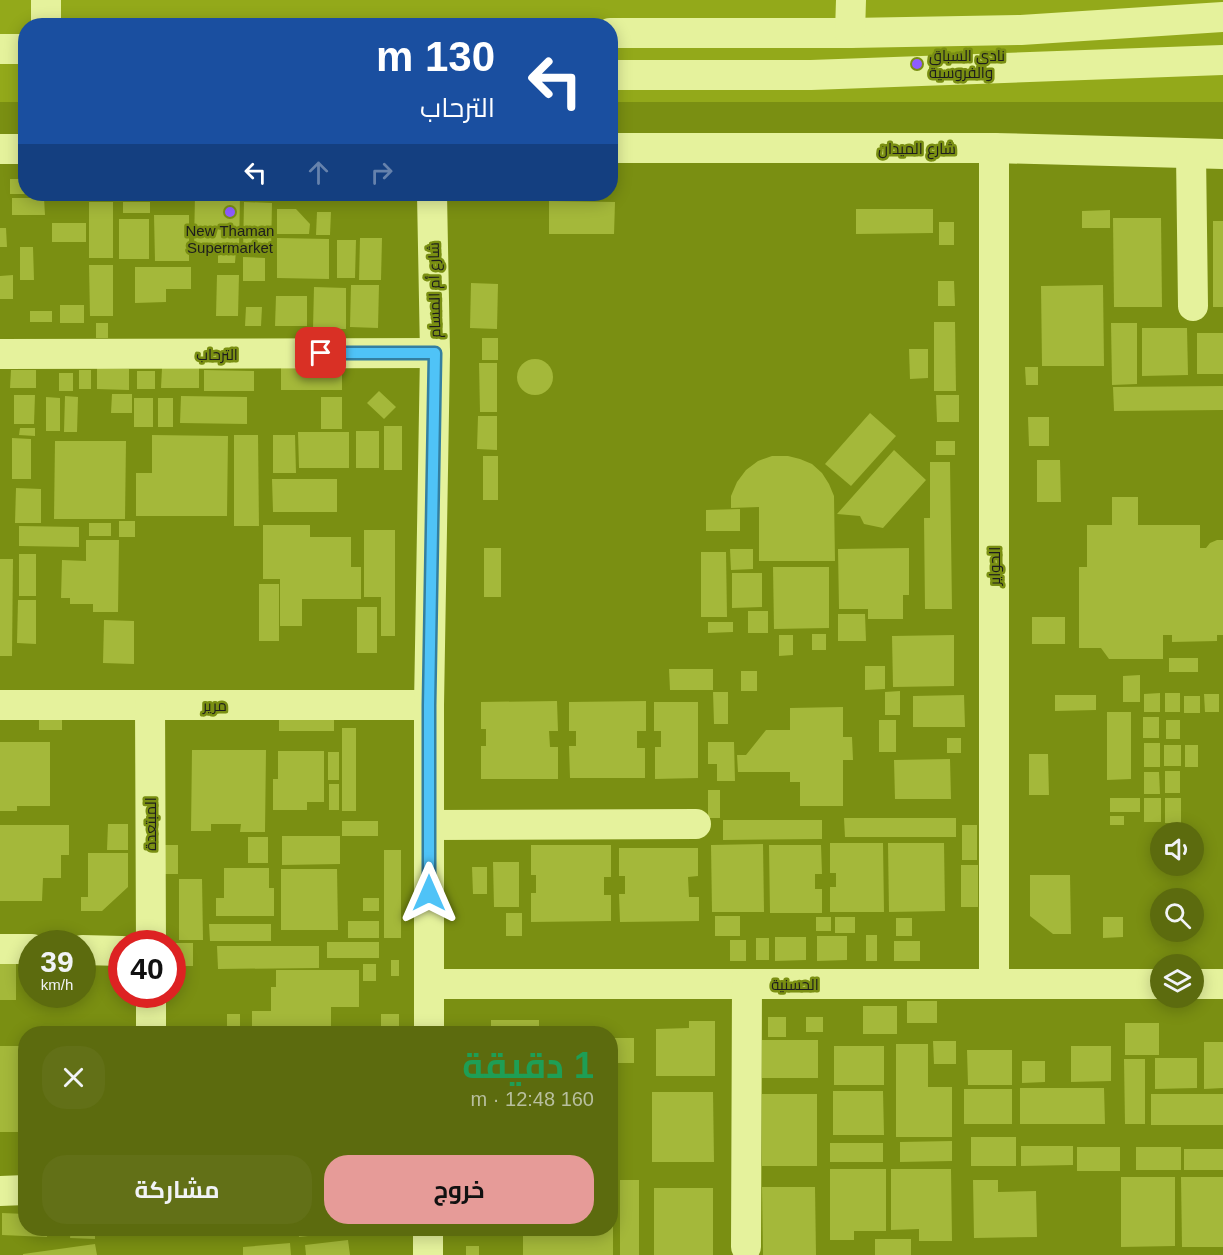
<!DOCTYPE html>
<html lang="ar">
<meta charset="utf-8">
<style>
:root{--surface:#5c6b0e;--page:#627017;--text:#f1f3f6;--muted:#b8bf9e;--accent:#e69b98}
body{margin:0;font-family:Arial,Cairo,sans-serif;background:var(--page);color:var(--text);direction:rtl;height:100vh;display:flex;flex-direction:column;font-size:22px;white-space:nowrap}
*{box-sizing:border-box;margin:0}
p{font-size:20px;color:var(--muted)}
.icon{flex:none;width:33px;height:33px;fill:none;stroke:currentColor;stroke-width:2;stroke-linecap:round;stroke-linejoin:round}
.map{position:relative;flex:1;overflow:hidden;direction:ltr}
.details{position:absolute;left:18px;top:1026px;width:600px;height:210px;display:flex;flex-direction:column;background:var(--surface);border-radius:24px;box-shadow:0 3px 15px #0003;direction:rtl}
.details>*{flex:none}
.banner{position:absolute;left:18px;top:18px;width:600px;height:183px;border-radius:24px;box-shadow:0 3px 15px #0003;direction:rtl;background:#1a4fa0;color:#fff;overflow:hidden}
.buttons{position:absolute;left:1150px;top:822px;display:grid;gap:12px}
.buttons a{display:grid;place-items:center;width:54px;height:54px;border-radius:50%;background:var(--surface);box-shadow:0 3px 15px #0003;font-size:30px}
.speed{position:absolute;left:18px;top:930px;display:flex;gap:12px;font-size:30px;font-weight:700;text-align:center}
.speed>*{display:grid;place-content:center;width:78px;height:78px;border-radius:50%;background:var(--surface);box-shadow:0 3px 15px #0003;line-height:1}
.speed small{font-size:15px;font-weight:400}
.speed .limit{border:9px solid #d22;background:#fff;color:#111}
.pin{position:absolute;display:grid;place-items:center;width:51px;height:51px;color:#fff;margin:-26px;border-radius:12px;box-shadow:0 3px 9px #0006}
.me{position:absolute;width:66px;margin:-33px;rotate:0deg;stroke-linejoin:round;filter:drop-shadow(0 0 4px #0008)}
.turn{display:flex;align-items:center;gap:21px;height:126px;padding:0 24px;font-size:27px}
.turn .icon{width:78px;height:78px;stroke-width:2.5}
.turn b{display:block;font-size:42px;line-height:51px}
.lanes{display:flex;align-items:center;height:57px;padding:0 24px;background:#0003;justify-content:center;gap:30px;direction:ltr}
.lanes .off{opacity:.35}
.round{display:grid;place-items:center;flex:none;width:63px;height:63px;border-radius:24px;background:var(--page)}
.summary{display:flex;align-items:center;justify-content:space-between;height:102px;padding:0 24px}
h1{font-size:36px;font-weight:700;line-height:45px;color:#1e9e55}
.action{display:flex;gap:12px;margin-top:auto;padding:12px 24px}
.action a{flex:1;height:69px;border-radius:24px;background:var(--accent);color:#111;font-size:24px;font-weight:700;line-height:69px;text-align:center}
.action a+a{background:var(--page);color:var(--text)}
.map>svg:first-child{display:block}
</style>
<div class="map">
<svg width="1223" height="1255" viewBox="0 0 1223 1255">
<rect width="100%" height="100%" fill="#7a8f12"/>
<polygon fill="#93a91a" points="0,0 1223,0 1223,102 611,102 610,26 26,26 25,102 0,102"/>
<g fill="#a4b83a">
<rect x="10" y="179" width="16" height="15"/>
<rect x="250" y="194" width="17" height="5"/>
<polygon points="195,195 240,196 239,247 194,246"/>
<polygon points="12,198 44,198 45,215 12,215"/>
<polygon points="549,201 615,202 614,234 549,234"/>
<rect x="89" y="202" width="24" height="56"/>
<rect x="123" y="202" width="27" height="11"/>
<polygon points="244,202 272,203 271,253 243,253"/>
<polygon points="277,209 296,209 310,224 309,234 277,234"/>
<polygon points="856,209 933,209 933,233 856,234"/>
<polygon points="1110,210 1110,228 1082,228 1082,211"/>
<polygon points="317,212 331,212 330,235 316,235"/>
<polygon points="154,215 189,215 189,261 155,261"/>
<polygon points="1113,218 1161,218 1162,307 1114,307"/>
<rect x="119" y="219" width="30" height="40"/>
<rect x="1213" y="221" width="10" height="86"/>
<rect x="939" y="222" width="15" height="23"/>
<rect x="52" y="223" width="34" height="19"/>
<polygon points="0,228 6,228 7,247 0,247"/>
<polygon points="277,238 329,239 329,279 277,278"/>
<polygon points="360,238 382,238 381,280 359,280"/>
<polygon points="337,240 356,240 355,278 337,278"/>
<polygon points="20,247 33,247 34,280 20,280"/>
<polygon points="218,250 236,250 235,263 218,263"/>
<polygon points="243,257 265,258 265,281 243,281"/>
<polygon points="89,265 113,265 113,316 90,316"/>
<polygon points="135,267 191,267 191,289 166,289 166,302 135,303"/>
<polygon points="13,275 13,299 0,299 0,276"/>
<polygon points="217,275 239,275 238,316 216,316"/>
<polygon points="938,281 954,281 955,306 938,306"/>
<polygon points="471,283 498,284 497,329 470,328"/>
<polygon points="351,285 379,285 378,328 350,327"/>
<polygon points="1103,285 1104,366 1042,366 1041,286"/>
<polygon points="314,287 346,288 346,329 313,329"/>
<polygon points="276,296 307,296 307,326 275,326"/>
<rect x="60" y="305" width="24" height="18"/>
<polygon points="246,307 262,307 261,326 245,326"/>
<rect x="30" y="311" width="22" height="11"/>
<polygon points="934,322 955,322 956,391 934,391"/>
<rect x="96" y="323" width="12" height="15"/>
<polygon points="1111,323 1137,323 1137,384 1112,385"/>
<polygon points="1142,328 1187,328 1188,375 1142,376"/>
<rect x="1197" y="333" width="26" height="41"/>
<rect x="482" y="338" width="16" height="22"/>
<polygon points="909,349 928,349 928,378 910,379"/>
<circle cx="535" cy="377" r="18"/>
<polygon points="479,363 497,363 497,412 480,412"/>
<polygon points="1025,367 1038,367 1038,385 1026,385"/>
<polygon points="97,368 129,369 129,390 97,389"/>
<polygon points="162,368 199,368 199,388 161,388"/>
<rect x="281" y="368" width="61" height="22"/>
<polygon points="11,370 36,370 36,388 10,388"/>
<rect x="79" y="370" width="12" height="19"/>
<polygon points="204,370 254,371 254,391 204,391"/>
<rect x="137" y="371" width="18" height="18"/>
<rect x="59" y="373" width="14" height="18"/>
<polygon points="1223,386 1223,410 1114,411 1113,387"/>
<polygon points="379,391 396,407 384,419 367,403"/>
<polygon points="112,394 132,394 132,413 111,413"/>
<polygon points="14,395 35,395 34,424 14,424"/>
<polygon points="936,395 959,395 959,422 937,422"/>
<polygon points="65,396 78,397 77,432 64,432"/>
<polygon points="181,396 247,397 247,424 180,423"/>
<polygon points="46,397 60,398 60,431 46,431"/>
<rect x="321" y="397" width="21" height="32"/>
<rect x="134" y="398" width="19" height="29"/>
<rect x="158" y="398" width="15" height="29"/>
<polygon points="870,413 896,436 851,486 825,464"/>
<polygon points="478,416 497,416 497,450 477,449"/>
<polygon points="1028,417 1049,417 1049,446 1029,446"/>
<rect x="384" y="426" width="18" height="44"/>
<polygon points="20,428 35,428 35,436 19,435"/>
<rect x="356" y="431" width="23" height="37"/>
<polygon points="298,432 349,432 349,468 299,468"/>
<polygon points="152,435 228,436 227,516 136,516 136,473 152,473"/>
<polygon points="234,435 258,435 259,526 234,526"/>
<polygon points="273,435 295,435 296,473 273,473"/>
<polygon points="12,438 31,439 31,479 12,479"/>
<polygon points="55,441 126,441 125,519 54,519"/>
<rect x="936" y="441" width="19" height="14"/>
<polygon points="894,450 926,480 883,528 864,524 860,516 837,514"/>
<rect x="483" y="456" width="15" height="44"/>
<polygon points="772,456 788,456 800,459 812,464 822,473 829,484 834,496 835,561 759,561 759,507 731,508 731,496 737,482 746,470 758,461"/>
<polygon points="1037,460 1060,460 1061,502 1037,502"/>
<polygon points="930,462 950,462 952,609 925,609 924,518 930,518"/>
<polygon points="272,479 337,479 337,512 273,512"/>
<polygon points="16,488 41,489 41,523 15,523"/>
<polygon points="1112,497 1138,497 1138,525 1200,525 1200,548 1206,548 1210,543 1217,540 1223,540 1223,635 1217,635 1217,641 1172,642 1172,635 1163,635 1163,659 1109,659 1101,648 1079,648 1079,567 1087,567 1087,525 1112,525"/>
<polygon points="740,509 740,531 706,531 706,510"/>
<rect x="119" y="521" width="16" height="16"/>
<rect x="89" y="523" width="22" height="13"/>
<polygon points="263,525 310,525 310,537 351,537 351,567 361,567 361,599 302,599 302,626 280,626 280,579 263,579"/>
<polygon points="19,526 79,527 79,547 19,546"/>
<polygon points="364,530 395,530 395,636 381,636 381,597 364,597"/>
<polygon points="86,540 119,540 118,612 93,612 93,604 70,604 70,598 61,598 62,560 86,561"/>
<rect x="484" y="548" width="17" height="49"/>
<polygon points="909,548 909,595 903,595 903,619 868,619 868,609 839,609 838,549"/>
<polygon points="730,549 753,549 753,569 731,570"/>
<polygon points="701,552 726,552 727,617 701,617"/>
<rect x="19" y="554" width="17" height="42"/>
<polygon points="0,559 13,559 12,656 0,656"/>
<polygon points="773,567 829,567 829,628 774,629"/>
<polygon points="732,573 762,573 762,607 732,608"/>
<rect x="259" y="584" width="20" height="57"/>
<polygon points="18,600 36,600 36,644 17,643"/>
<rect x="357" y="607" width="20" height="46"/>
<rect x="748" y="611" width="20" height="22"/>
<polygon points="838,614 865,614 866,641 838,641"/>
<rect x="1032" y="617" width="33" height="27"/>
<polygon points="104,620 134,621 134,664 103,663"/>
<polygon points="708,622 733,622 733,632 708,633"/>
<rect x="812" y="634" width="14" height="16"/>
<polygon points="779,635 793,635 793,655 779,656"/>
<polygon points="954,635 954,686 893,687 892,636"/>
<rect x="1169" y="658" width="29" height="14"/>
<polygon points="865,666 885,666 885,689 865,690"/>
<polygon points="669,669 713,669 713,690 670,690"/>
<rect x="741" y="671" width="16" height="20"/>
<polygon points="1140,675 1140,702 1123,702 1123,676"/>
<polygon points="900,691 900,715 885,715 885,692"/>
<polygon points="713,692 728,692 728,724 714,724"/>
<polygon points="1160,693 1160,712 1144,712 1144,694"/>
<rect x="1165" y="693" width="15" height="19"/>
<polygon points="1204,694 1219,694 1219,712 1205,712"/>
<polygon points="964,695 965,727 913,727 913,696"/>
<polygon points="1055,695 1096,695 1096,710 1055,711"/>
<rect x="1184" y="696" width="16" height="17"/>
<polygon points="557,701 558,731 549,731 550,747 558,747 558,779 481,779 481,746 486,746 486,729 481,729 481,702"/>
<polygon points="646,701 646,731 637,731 637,748 645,748 645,778 570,778 569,746 576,746 576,731 569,731 569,702"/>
<polygon points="654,702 698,702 698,778 655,779 655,747 661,747 661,731 654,731"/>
<polygon points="843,707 843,737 852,737 853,760 843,760 843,806 800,806 800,782 790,782 790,772 738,772 737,755 746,755 766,730 790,730 790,708"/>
<polygon points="1107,712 1131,712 1131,779 1107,780"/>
<rect x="279" y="713" width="55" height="18"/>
<rect x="39" y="715" width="23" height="15"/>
<rect x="1143" y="717" width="16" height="21"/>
<rect x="879" y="720" width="17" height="32"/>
<rect x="1166" y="720" width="14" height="19"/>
<rect x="342" y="728" width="14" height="83"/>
<rect x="947" y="738" width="14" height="15"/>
<polygon points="0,742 50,742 50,806 17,806 17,811 0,811"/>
<polygon points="708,742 734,742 735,781 717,781 717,764 708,764"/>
<rect x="1144" y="743" width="16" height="24"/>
<rect x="1164" y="745" width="17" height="21"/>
<rect x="1185" y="745" width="13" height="22"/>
<polygon points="192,750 266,750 265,832 240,832 241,824 211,824 211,831 191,831"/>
<polygon points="278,751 324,751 324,802 307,802 307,810 273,810 273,779 278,779"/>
<rect x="328" y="752" width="11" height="28"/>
<polygon points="1029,754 1048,754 1049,795 1029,795"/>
<polygon points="950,759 951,799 895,799 894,760"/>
<rect x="1165" y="771" width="15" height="22"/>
<polygon points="1144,772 1159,772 1160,794 1144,794"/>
<rect x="329" y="784" width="10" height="26"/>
<rect x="708" y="790" width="12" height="28"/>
<rect x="1110" y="798" width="30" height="14"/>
<rect x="1144" y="798" width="17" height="24"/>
<rect x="1165" y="798" width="16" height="25"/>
<rect x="1110" y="816" width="14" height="9"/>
<polygon points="844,818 956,818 956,837 845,837"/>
<polygon points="723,820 822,820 822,839 723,840"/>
<rect x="342" y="821" width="36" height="15"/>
<polygon points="108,824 128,824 128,850 107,850"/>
<polygon points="0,825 69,825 69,855 61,855 61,878 43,878 42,901 0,901"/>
<rect x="962" y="825" width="15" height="35"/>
<polygon points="282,836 340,836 340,864 282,865"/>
<rect x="248" y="837" width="20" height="26"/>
<polygon points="830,843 883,843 884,912 830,912 830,887 836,887 836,873 830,873"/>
<polygon points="888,843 944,843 945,911 889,912"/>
<polygon points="763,844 764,912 712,912 711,845"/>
<rect x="165" y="845" width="13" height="29"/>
<polygon points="531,845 611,845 611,877 604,877 604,895 611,895 611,921 531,922 531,893 536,893 536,875 531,875"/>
<polygon points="769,845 821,845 822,874 815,874 815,889 822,889 822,913 770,913"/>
<polygon points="619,848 698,848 698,876 688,877 689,897 699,897 699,921 620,922 619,894 625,894 625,876 619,876"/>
<rect x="384" y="850" width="17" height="88"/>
<polygon points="88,853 128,853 128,887 102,911 81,911 81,897 88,897"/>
<polygon points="493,862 519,862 519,907 494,907"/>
<rect x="961" y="865" width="17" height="42"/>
<polygon points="472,867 487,867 487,894 473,894"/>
<polygon points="224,868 269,868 269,888 274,888 274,916 216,916 216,898 224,898"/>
<polygon points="281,869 337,869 338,930 281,930"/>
<polygon points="1030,875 1070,875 1071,934 1053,934 1030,916"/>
<polygon points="179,879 202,879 203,940 179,940"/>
<rect x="363" y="898" width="16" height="13"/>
<rect x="506" y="913" width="16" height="23"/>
<rect x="715" y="916" width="25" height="20"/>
<rect x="816" y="917" width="15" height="14"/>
<rect x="835" y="917" width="20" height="16"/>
<polygon points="1103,917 1123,917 1123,937 1103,938"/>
<rect x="896" y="918" width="16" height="18"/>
<rect x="348" y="921" width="31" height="17"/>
<polygon points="209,924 271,924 271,941 210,941"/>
<rect x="866" y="935" width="11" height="26"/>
<polygon points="817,936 847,936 847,960 817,961"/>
<polygon points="775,937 806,937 806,960 775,961"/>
<rect x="756" y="938" width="13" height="22"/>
<rect x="730" y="940" width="16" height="21"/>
<rect x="894" y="941" width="26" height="20"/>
<rect x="327" y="942" width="52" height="16"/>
<rect x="176" y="943" width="17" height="23"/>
<polygon points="217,946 319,946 319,968 218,969"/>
<rect x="391" y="960" width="8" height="16"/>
<rect x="0" y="963" width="16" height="37"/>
<rect x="363" y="964" width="13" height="17"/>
<polygon points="276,970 359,970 359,1007 331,1007 331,1034 252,1034 252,1011 271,1011 271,987 276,987"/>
<rect x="907" y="1001" width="30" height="22"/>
<rect x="863" y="1006" width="34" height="28"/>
<polygon points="227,1014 240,1014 240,1030 227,1031"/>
<rect x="381" y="1014" width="18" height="18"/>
<rect x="768" y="1017" width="18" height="20"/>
<rect x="806" y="1017" width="17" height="15"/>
<rect x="491" y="1020" width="48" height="14"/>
<polygon points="689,1021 715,1021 715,1076 656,1076 656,1029 689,1028"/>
<rect x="1125" y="1023" width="34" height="32"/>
<rect x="610" y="1038" width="24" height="25"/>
<rect x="762" y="1040" width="56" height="38"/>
<polygon points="933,1041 956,1041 956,1064 934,1064"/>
<polygon points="1204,1042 1223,1042 1223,1088 1204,1089"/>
<polygon points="896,1044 928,1044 928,1087 952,1087 952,1137 896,1137"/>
<rect x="0" y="1046" width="26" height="86"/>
<rect x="834" y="1046" width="50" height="39"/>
<polygon points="1071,1046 1111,1046 1111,1081 1071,1082"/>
<polygon points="967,1050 1012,1050 1012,1085 968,1085"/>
<polygon points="1155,1058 1197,1058 1197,1088 1155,1089"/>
<polygon points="1124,1059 1145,1059 1145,1124 1125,1124"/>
<polygon points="1022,1061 1045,1061 1045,1082 1022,1083"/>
<polygon points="1020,1088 1104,1088 1105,1124 1020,1124"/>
<rect x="964" y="1089" width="48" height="35"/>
<polygon points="833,1091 883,1091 884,1135 833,1135"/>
<polygon points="652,1092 713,1092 714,1162 652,1162"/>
<rect x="762" y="1094" width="55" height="72"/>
<rect x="1151" y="1094" width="72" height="31"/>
<rect x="971" y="1137" width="45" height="29"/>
<polygon points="952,1141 952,1161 900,1162 900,1142"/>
<rect x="830" y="1143" width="53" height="19"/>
<polygon points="1021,1146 1073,1146 1073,1165 1021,1166"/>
<rect x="1077" y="1147" width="43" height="24"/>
<rect x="1136" y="1147" width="45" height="23"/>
<rect x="1184" y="1149" width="39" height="21"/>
<polygon points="830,1169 886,1169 886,1231 854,1231 854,1240 830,1240"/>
<polygon points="891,1169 951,1169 952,1241 919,1241 919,1229 891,1230"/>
<polygon points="1121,1177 1175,1177 1175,1246 1121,1247"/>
<polygon points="1181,1177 1223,1177 1223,1247 1182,1247"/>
<rect x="620" y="1180" width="19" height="75"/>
<polygon points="973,1180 998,1180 998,1192 1036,1191 1037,1237 974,1238"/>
<polygon points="762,1187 815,1187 816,1255 763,1255"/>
<rect x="654" y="1188" width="59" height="67"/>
<polygon points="610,1203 613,1203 613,1255 523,1255 523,1230 529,1230 529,1228 610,1228"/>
<polygon points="2,1213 26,1214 26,1228 48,1228 47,1237 2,1235"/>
<polygon points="71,1228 95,1228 95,1239 70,1238"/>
<polygon points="298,1228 345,1228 345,1232 299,1237"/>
<rect x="875" y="1239" width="36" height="16"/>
<polygon points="348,1240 350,1255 306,1255 305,1245"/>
<polygon points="290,1243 291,1255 243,1255 243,1247"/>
<polygon points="95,1244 97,1255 23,1255 23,1254"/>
<rect x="466" y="1246" width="13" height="9"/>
</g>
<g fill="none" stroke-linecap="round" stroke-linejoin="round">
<g stroke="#e5f29c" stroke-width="30">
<polyline points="46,0 46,26"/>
<polyline points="610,33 850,33 1021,30 1223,17"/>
<polyline points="850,33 851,0"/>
<polyline points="0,49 26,49"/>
<polyline points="610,75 811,75 1223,60"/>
<polyline points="610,148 994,148 1223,154"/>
<polyline points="994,148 994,984"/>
<polyline points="0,149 26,149"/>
<polyline points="1191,154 1193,306"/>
<polyline points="0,354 435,353"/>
<polyline points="0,705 429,705"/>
<polyline points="150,705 151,944"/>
<polyline points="429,825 696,824"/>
<polyline points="0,949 32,949"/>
<polyline points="82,950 122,951"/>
<polyline points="429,984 1161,984"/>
<polyline points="1194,984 1223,984"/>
<polyline points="151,994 151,1034"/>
<polyline points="429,1034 429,705 435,353 432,194"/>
<polyline points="0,1191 26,1190"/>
<polyline points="746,1247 747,984"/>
<polyline points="428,1255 428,1228"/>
</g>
</g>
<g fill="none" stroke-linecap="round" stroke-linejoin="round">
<defs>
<polyline id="route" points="321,353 435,353 429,705 429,893"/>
</defs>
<use href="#route" stroke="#337fa1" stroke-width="15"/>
<use href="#route" stroke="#4fc3f7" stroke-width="10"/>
</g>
<g fill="#8f5cff" stroke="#7a8f12" stroke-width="2">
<circle cx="917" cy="64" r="6"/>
<circle cx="230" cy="212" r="6"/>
</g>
<g text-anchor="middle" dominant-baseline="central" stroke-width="5" stroke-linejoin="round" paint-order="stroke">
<g font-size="15" fill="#1d1d1d" stroke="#7a8f12" text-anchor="start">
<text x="929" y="55">نادي السباق<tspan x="929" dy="17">والفروسية</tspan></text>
<text x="230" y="230" text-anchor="middle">New Thaman<tspan x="230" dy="17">Supermarket</tspan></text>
</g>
<g font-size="15" fill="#1d1d1d" stroke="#7a8f12">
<text x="917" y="148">شارع الميدان</text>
<text transform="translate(434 290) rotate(-91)">شارع أم المسام</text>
<text x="217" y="354">الترحاب</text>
<text transform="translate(994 566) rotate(-90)">الحواير</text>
<text x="215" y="705">مرير</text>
<text transform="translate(150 824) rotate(-90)">المبتعدة</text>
<text x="795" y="984">الحسنية</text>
</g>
</g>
</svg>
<div class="buttons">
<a><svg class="icon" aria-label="sound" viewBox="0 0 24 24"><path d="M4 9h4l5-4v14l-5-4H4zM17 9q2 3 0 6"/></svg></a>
<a><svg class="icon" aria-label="search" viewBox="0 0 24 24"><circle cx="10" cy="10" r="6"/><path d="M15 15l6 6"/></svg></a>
<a><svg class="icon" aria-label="layers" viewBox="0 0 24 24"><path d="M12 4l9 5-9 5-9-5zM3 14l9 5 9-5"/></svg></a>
</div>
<div class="speed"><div>39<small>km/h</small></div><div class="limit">40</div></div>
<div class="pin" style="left:321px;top:353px;background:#d93025"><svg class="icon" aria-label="arrive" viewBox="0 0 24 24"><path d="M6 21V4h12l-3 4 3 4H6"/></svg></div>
<svg class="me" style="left:429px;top:893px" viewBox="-20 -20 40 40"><path d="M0-17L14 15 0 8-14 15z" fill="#4fc3f7" stroke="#fff" stroke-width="4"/></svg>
<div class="banner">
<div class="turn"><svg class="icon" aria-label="left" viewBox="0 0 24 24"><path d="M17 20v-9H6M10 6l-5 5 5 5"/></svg><div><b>130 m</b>الترحاب</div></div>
<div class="lanes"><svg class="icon" aria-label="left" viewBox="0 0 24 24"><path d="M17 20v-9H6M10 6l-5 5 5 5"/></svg><svg class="icon off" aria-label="ahead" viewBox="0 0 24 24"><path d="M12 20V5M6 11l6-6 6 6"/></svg><svg class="icon off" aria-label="right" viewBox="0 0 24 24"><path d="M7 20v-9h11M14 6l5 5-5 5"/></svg></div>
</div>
<section class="details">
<div class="summary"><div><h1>1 دقيقة</h1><p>160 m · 12:48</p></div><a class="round"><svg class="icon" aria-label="close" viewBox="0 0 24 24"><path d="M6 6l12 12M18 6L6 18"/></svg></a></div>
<div class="action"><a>خروج</a><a>مشاركة</a></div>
</section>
</div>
